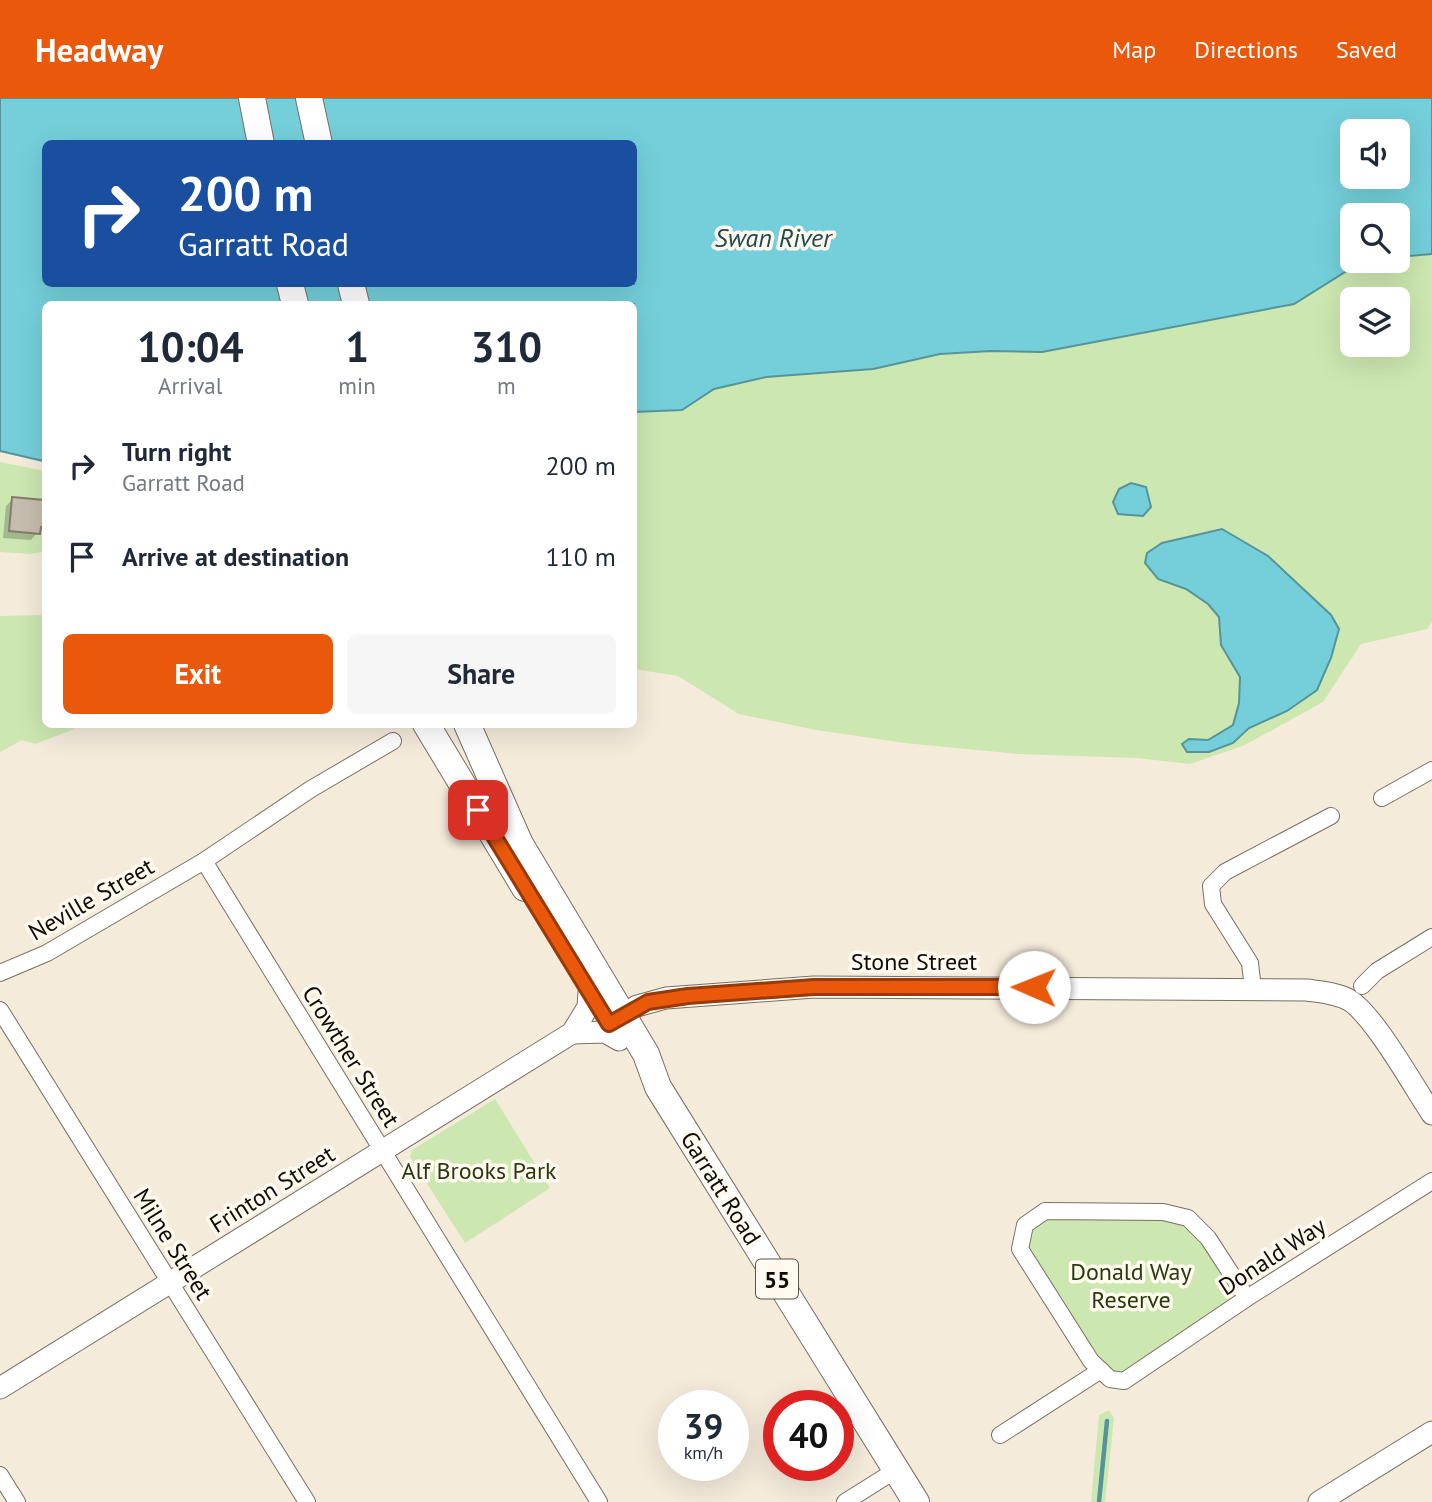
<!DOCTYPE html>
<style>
:root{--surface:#fff;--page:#f6f6f7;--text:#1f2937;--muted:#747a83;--accent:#ea580c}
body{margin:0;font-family:"PT Sans",sans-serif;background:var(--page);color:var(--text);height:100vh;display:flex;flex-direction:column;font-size:26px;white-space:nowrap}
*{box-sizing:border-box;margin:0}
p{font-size:23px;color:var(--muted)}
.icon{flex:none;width:38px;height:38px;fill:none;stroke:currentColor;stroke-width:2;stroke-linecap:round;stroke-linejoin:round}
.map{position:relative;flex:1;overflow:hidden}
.sheet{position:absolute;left:42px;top:203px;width:595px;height:427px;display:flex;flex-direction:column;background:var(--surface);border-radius:10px;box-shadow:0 7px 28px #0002}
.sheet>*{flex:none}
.banner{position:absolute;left:42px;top:42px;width:595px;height:147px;border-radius:10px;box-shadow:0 7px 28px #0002;background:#1a4fa0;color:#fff;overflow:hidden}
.tools{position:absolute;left:1340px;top:21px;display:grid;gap:14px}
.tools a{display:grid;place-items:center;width:70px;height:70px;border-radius:10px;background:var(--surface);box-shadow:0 7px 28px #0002;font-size:35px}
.speed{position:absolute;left:658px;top:1292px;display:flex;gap:14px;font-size:35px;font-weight:700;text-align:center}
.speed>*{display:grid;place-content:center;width:91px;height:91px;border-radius:50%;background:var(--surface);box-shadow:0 7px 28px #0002;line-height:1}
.speed small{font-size:18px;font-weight:400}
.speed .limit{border:10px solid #d22;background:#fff;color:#111}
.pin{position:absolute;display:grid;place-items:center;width:60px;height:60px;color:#fff;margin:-30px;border-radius:14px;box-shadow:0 4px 10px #0006}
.me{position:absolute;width:77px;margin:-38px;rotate:271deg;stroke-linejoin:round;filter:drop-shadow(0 0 5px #0008)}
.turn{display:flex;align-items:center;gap:24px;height:147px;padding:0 21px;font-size:32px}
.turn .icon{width:91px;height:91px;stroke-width:2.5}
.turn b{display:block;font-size:49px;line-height:60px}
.eta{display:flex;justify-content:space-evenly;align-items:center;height:119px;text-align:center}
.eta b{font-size:42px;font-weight:700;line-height:49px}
.cta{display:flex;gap:14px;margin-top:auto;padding:14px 21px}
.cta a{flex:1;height:80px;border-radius:10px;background:var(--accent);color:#fff;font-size:28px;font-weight:700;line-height:80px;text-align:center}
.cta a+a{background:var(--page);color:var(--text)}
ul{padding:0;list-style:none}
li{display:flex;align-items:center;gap:21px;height:91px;padding:0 21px}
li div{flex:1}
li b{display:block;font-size:26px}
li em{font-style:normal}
header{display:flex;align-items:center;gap:42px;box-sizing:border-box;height:98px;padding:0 35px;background:var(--accent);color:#fff}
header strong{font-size:33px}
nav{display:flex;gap:38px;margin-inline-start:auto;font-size:24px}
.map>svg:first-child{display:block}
</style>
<header>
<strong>Headway</strong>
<nav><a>Map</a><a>Directions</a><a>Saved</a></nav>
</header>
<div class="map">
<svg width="1432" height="1404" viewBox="0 0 1432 1404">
<rect width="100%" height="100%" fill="#f5ebdb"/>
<g fill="#cce7b0" fill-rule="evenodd">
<path d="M1432 156V524L1427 531 1361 546 1323 604 1245 647 1190 666 1137 660 1019 656 905 645 816 632 739 616 678 578 634 571V314L682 312 714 291 766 279 873 271 940 256 991 253 1042 254 1293 206 1350 171 1382 163H1398V159ZM1353 201H1398V247H1353Z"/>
<polygon points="0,364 45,373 45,453 31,456 0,454"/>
<polygon points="45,517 46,626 77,627 72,632 35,646 22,642 0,654 0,518"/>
<polygon points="495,1001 550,1090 465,1145 410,1059 412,1052"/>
<polygon points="1045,1113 1163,1114 1208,1140 1250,1195 1124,1283 1110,1281 1020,1151"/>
<polygon points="1109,1312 1114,1320 1105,1404 1091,1404 1099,1317"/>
</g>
<g fill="#74cfda" stroke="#56949b" stroke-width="2" fill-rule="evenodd">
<path d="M0 0H1432V156L1398 159V117H1353V163H1382L1350 171 1294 206 1042 254 991 253 940 256 873 271 766 279 714 291 682 312 634 314V206H46L45 363H43L0 353ZM1353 33H1398V79H1353ZM46 46H634V186H46Z"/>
<polygon points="1131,385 1146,389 1151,409 1143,418 1118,416 1113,404 1119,391"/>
<polygon points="1222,431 1268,458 1331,517 1339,531 1331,560 1317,592 1287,613 1249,630 1233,645 1209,654 1187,654 1182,646 1189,641 1208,642 1233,627 1239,605 1240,579 1221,547 1219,519 1208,506 1186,491 1158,481 1145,465 1147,455 1162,445"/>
</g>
<polygon fill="#0003" points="13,401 44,410 43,428 31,442 3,440 6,408"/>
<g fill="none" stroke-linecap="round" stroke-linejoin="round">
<polyline stroke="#56949b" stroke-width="4.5" points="1099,1404 1107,1323"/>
</g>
<polygon fill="#c6bdae" stroke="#857c6e" stroke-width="2" points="12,399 44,402 44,429 41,429 40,436 9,433"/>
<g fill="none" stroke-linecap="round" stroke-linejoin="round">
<defs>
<g id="minor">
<polyline points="393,643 311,691 204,763 599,1404"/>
<polyline points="1382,700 1432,672"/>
<polyline points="0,875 47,855 204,763"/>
<polyline points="1362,888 1377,873 1432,839"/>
<polyline points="1253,891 1250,865 1213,806 1211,788 1225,774 1331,718"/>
<polyline points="0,912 307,1404"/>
<polyline points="1247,1200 1208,1140 1188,1120 1163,1114 1045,1113 1025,1127 1020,1151 1091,1263 1110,1281 1124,1283 1247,1200 1432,1083"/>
<polyline points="1000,1337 1101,1272"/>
<polyline points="0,1377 17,1404"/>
<polyline points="845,1404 896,1372"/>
</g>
<g id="tertiary">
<path d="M609 926 637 908 666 900 814 889 1307 892C1321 894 1336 895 1349 902 1374 917 1414 989 1432 1016"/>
<polyline points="572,935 605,934 619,942"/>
<polyline points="0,1290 572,935 588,909 589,894"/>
<polyline points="1319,1404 1432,1334"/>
</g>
<g id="primary">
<polyline points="252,0 261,46"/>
<polyline points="309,0 319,46"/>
<polyline points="290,186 295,206"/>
<polyline points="351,186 356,206"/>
<polyline points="426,626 525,790"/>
<polyline points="467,626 520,746 646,956 658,989 916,1404"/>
</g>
</defs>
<use href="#minor" stroke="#776f61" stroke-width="18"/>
<use href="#tertiary" stroke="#776f61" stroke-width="23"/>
<use href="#primary" stroke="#776f61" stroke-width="28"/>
<use href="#minor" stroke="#fff" stroke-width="16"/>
<use href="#tertiary" stroke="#fff" stroke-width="21"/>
<use href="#primary" stroke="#fff" stroke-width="26"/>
</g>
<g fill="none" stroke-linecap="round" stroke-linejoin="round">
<defs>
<polyline id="route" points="478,712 609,926 648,904 688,898 814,889 1034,889"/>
</defs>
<use href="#route" stroke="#983908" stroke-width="18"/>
<use href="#route" stroke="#ea580c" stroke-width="12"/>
</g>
<g text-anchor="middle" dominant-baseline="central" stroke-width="7" stroke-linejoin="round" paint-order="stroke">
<rect fill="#fff9ef" stroke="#57534d" stroke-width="2" x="756" y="1161.5" width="42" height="39" rx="5"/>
<g font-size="23" font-weight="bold" fill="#0f0c07">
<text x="777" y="1181">55</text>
</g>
<g font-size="24" fill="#0f0c07" stroke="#fff9ef">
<text transform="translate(91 801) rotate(-30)">Neville Street</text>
<text x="914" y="863">Stone Street</text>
<text transform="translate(351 958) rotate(58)">Crowther Street</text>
<text transform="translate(721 1090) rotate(58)">Garratt Road</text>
<text transform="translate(272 1091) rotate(-32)">Frinton Street</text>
<text transform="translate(173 1146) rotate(58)">Milne Street</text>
<text transform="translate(1272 1158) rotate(-33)">Donald Way</text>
</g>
<g font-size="24" fill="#283b0f" stroke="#fff9ef">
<text x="479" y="1072">Alf Brooks Park</text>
<text x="1131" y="1173">Donald Way<tspan x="1131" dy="28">Reserve</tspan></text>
</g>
<g font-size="26" font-style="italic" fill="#204a4f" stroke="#fff9ef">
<text x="773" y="139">Swan River</text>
</g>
</g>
</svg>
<div class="tools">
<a><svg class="icon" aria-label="sound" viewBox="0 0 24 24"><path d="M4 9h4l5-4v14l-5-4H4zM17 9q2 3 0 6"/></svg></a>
<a><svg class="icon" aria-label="search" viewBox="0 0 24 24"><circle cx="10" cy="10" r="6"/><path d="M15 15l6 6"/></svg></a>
<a><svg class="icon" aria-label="layers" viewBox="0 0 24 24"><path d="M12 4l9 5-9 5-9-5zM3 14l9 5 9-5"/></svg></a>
</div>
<div class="speed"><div>39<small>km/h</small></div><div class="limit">40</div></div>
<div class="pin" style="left:478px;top:712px;background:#d93025"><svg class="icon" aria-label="arrive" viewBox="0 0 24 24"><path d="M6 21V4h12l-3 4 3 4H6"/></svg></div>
<svg class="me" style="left:1034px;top:889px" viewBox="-20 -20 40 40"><circle r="19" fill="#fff"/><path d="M0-13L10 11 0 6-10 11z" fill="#ea580c"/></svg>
<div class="banner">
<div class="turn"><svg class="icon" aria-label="right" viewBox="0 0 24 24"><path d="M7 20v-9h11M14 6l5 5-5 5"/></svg><div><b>200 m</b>Garratt Road</div></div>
</div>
<section class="sheet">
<div class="eta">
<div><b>10:04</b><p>Arrival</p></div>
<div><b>1</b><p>min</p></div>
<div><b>310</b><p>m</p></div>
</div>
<ul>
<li><svg class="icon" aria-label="right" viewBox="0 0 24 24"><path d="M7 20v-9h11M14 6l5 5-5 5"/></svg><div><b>Turn right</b><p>Garratt Road</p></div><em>200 m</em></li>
<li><svg class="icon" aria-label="arrive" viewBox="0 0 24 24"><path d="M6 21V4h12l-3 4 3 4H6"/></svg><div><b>Arrive at destination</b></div><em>110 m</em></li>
</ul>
<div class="cta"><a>Exit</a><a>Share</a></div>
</section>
</div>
